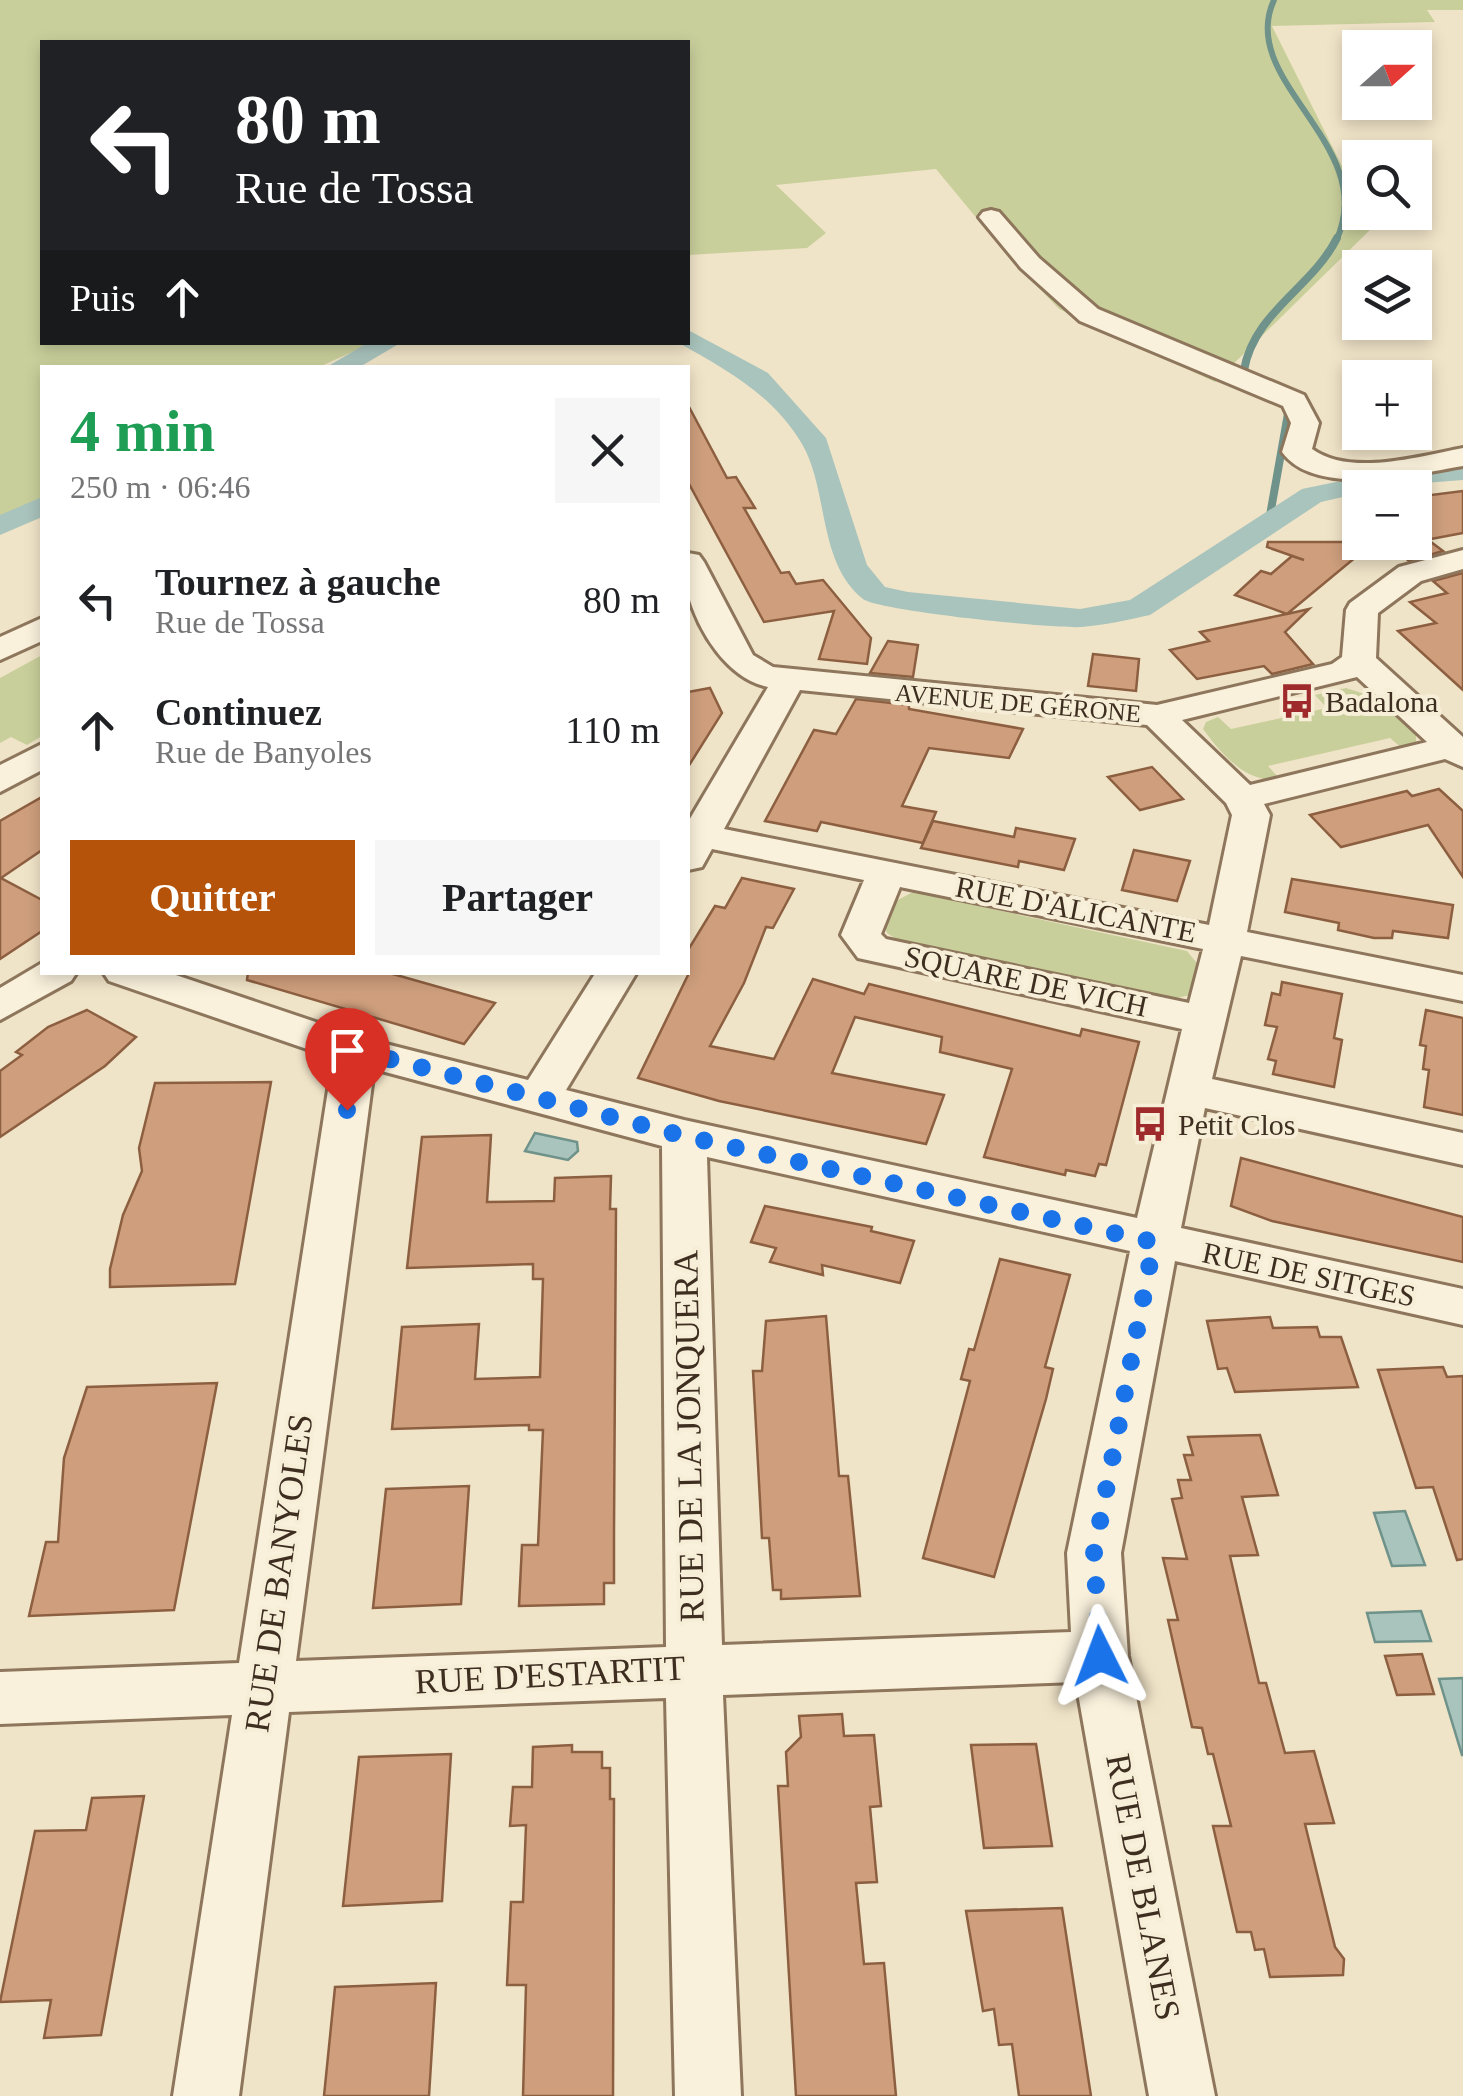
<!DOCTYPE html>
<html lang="fr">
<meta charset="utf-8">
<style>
:root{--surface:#fff;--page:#f6f6f6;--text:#202124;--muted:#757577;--accent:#b45309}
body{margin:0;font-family:Georgia,serif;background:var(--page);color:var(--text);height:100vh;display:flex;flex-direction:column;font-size:38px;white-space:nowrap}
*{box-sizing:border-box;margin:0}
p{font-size:32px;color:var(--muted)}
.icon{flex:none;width:55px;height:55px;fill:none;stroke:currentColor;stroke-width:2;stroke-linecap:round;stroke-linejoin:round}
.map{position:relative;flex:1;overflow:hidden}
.details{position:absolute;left:40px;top:365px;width:650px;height:610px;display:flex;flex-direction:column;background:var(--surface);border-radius:0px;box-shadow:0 5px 15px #0003}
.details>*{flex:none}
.hud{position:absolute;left:40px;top:40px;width:650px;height:305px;border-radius:0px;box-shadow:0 5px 15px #0003;background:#202124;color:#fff;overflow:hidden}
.needle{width:65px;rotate:69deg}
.buttons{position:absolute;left:1342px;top:30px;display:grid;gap:20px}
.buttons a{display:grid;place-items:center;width:90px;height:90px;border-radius:0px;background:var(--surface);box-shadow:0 5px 15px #0003;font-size:50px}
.pin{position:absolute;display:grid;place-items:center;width:85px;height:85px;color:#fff;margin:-102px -42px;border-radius:50% 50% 50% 0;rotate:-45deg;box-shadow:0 0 10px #0007}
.pin .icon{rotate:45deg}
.me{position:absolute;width:110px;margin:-55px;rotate:357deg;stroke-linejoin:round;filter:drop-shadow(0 0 8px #0008)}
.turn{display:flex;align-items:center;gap:35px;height:210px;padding:0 30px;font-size:45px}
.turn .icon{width:130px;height:130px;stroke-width:2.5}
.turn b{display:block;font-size:70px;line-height:85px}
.then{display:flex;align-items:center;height:95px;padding:0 30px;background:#0003;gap:20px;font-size:38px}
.round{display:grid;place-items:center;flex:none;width:105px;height:105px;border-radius:0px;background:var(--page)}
.overview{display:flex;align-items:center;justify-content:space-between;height:170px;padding:0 30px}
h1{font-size:60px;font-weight:800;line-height:75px;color:#1e9e55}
.primary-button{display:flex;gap:20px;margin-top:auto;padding:20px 30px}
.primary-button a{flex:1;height:115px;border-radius:0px;background:var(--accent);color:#fff;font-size:40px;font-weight:800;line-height:115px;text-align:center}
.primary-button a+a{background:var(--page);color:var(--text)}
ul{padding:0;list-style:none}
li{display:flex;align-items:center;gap:30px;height:130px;padding:0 30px}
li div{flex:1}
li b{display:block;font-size:38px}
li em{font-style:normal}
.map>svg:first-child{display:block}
</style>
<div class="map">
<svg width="1463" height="2096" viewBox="0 0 1463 2096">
<rect width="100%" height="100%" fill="#f0e4c8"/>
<g fill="#c9cf9b">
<polygon points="0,0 1463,0 1463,10 1427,10 1435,22 1272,26 1360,202 1360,212 1365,213 1373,227 1215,382 1059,309 1007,255 936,169 776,185 826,233 807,248 688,255 688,42 42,42 42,342 372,343 319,367 42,368 42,500 0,520"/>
<polygon points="42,655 42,736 27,745 11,737 0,743 0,678"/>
<path d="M1346 688 1374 697 1416 733V746L1404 750 1390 738 1268 766 1281 780C1246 783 1223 756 1203 729L1206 722 1218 717 1231 729 1327 708 1315 695Z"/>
<polygon points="913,892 1187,951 1200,967 1194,994 1165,1001 899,941 887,933 883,920 892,903"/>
</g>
<g fill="#a9c4bc" stroke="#6f938a" stroke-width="2.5">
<polygon points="535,1133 577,1142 578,1151 568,1160 525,1151"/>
<polygon points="1405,1511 1425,1565 1392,1566 1374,1513"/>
<polygon points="1421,1611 1431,1641 1375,1642 1367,1613"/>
<polygon points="1463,1678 1463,1755 1462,1755 1439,1679"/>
</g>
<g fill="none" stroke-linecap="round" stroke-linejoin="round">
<path stroke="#6f938a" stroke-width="6" d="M1274 0C1236 82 1381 145 1336 241"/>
<g stroke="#6f938a" stroke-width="8">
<path d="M1244 370C1254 312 1312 288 1337 238"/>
<polyline points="1269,521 1289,408"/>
</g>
<g fill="#a9c4bc" fill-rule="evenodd">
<path d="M688 330 768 373 826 438 867 565 885 587 908 592 1080 609 1130 600 1302 489 1389 471 1463 464V480L1360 488V493L1321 502 1150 615C1128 620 1104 625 1082 627 1055 629 879 611 863 599 817 562 829 490 802 444 773 395 727 370 679 343L688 342Z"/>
<polygon points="369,342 402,342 358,368 325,368"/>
<polygon points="42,497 42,517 0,535 0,515"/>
</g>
</g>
<g fill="#cf9f7d" stroke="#8d5f41" stroke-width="2.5">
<polygon points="688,405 727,478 736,477 755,508 744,508 781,573 789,572 796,584 823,580 871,638 867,664 819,659 834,611 764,622 688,482"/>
<polygon points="1463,491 1463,533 1415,542 1415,497"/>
<polygon points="1268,542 1374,542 1287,614 1309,609 1285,632 1313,664 1272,674 1264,666 1197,679 1170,650 1209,641 1200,632 1287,614 1235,595 1261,571 1271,574 1292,556 1304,560 1267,547"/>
<polygon points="1388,542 1431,542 1443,551 1409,561"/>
<polygon points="1463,573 1463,690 1398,631 1436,623 1410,602 1447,593 1433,581"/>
<polygon points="888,641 918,645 913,677 870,673"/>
<polygon points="1093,654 1139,659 1136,691 1088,686"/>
<polygon points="710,688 722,713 688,767 688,692"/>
<polygon points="856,699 909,705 909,709 1023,729 1009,758 929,748 902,806 936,812 923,843 821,822 817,831 765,821 814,730 836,734"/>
<polygon points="1152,767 1183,799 1140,810 1108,777"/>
<polygon points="1439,789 1463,811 1463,877 1428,825 1341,847 1310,815 1407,791 1412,796"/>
<polygon points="42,797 42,850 1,878 42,900 42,931 0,959 0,821"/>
<polygon points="933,821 1014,837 1016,828 1075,839 1064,870 1019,861 1018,867 921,848"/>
<polygon points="1134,850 1190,861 1177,901 1122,890"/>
<polygon points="742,878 794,889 773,928 766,927 744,983 710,1046 774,1059 813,979 864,994 869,984 1080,1036 1082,1029 1139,1042 1106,1165 1099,1164 1095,1176 1066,1170 1065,1175 984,1157 1012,1069 940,1052 942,1037 855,1017 832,1073 944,1095 926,1144 719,1101 638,1078 688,975 688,950 715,906 725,908"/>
<polygon points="1292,879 1453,905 1448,938 1393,931 1392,938 1374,938 1338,930 1339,923 1285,912"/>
<polygon points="248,972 386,972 495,1003 464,1044 247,980"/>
<polygon points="1282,982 1342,994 1334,1038 1342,1040 1334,1087 1273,1074 1276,1061 1268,1059 1277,1027 1265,1025 1272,993 1280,995"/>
<polygon points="87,1010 136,1037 105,1066 0,1137 0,1071 22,1055 16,1052 48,1027"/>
<polygon points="1426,1010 1463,1018 1463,1115 1424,1107 1429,1070 1423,1069 1426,1046 1420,1045"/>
<polygon points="271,1082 235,1284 110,1287 110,1269 123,1215 142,1171 139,1148 155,1083"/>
<polygon points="491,1135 487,1202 554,1201 555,1178 611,1176 610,1209 616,1209 614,1531 614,1583 604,1583 604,1604 519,1606 522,1545 538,1545 543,1430 529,1430 529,1425 392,1429 402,1327 479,1324 475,1379 540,1377 543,1279 533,1279 533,1264 407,1268 422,1137"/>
<polygon points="1241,1158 1463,1217 1463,1262 1272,1221 1231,1206"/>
<polygon points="765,1206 872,1227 871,1231 914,1241 900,1283 822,1265 823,1275 770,1262 776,1248 751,1242"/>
<polygon points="1000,1259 1070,1275 1045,1367 1053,1369 1046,1399 994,1577 923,1558 970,1381 961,1379 969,1349 974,1350"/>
<polygon points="826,1316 839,1476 848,1476 860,1596 781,1599 781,1590 773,1590 769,1538 762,1538 753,1371 762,1371 766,1321"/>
<polygon points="1270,1317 1273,1328 1317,1327 1320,1337 1341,1337 1358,1387 1235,1392 1227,1368 1218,1369 1207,1321"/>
<polygon points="1443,1367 1447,1377 1463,1376 1463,1559 1457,1560 1433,1487 1416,1488 1378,1370"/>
<polygon points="217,1383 174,1610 29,1616 46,1542 58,1542 64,1458 87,1387"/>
<polygon points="1260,1435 1278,1495 1242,1497 1258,1555 1230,1556 1259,1683 1266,1683 1285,1753 1314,1751 1334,1823 1305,1824 1335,1947 1344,1959 1343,1975 1270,1977 1264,1949 1255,1950 1251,1932 1237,1932 1213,1826 1231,1826 1213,1754 1208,1754 1202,1728 1192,1727 1168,1620 1178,1620 1163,1558 1187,1559 1172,1499 1182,1498 1178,1480 1191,1480 1184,1455 1193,1455 1188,1437"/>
<polygon points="469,1486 461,1604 373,1608 386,1489"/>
<polygon points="1422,1654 1434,1694 1397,1695 1385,1656"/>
<polygon points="842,1714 844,1736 874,1735 881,1806 870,1807 877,1882 856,1883 864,1964 884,1963 896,2096 796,2096 778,1786 788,1786 786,1752 801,1737 799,1716"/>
<polygon points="1036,1744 1052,1846 984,1848 971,1745"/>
<polygon points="572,1745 572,1752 602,1752 602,1768 610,1768 610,1799 614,1799 613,2096 523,2096 526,1985 507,1985 511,1902 523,1902 526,1825 510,1826 513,1787 532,1787 533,1747"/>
<polygon points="451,1754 442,1901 343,1906 359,1757"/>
<polygon points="144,1796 101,2035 44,2038 51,2000 0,2002 35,1831 86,1830 92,1798"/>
<polygon points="1062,1908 1091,2096 1019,2096 1012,2044 999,2045 994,2009 983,2011 966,1911"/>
<polygon points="436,1983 429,2096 324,2096 335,1987"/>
</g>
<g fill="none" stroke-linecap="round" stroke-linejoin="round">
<defs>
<g id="minor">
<path d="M991 210 999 212 1039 258 1098 309 1304 395 1319 423 1312 449C1350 477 1421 456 1463 448V466C1416 474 1315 498 1282 452L1291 423 1283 406 1080 321 1021 268 979 217 983 212Z"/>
<path d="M1463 550V569L1421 581 1378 613 1376 658 1463 737V767L1445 759 1264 804 1270 815 1247 932 1463 975V1001L1241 956 1212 1079 1463 1133V1165L1205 1108 1181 1228 1463 1289V1325L1175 1261 1121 1553 1128 1656 1215 2096H1149L1076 1682 723 1695 741 2096H675L666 1698 289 1712 239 2096H173L232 1715 0 1724V1672L239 1663 333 1058 109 981 103 972H167L366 1039 528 1080 596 972H637L566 1090 684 1120 1137 1218 1182 1029 858 958 841 935 864 880 712 849 702 867 688 870V822L768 687C728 679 698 632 688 593 685 581 688 565 688 553L699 555 704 562 753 655 773 667 1157 705 1332 664 1342 657 1346 610 1350 603 1399 567ZM1357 677 1427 742 1250 785 1182 720ZM800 690 1147 725 1226 803 1232 815 1209 925 724 829ZM900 887 1203 949 1189 1003 886 939 881 934ZM374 1069 662 1146 666 1647 296 1661ZM707 1157 1130 1251 1067 1553 1071 1632 722 1645Z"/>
<polygon points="42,618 42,641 0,660 0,637"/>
<polygon points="42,744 42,770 0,792 0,765"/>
<polygon points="42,963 42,972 77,972 71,981 0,1020 0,988"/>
</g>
</defs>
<use href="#minor" stroke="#8d765c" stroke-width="6"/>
<use href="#minor" fill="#faf1dc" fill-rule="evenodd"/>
</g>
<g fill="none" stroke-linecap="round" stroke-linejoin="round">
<polyline stroke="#1a73e8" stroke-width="18" stroke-dasharray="0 32.4" points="347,1110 355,1050 684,1136 1154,1242 1094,1553 1100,1656"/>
</g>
<defs>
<symbol id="bus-bare" viewBox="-9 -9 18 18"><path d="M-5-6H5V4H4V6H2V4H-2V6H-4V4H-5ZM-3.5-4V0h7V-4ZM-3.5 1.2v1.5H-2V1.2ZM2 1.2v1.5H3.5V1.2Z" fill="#9e2a2b" stroke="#f7eed8" stroke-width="2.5" paint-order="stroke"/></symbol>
</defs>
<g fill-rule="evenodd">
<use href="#bus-bare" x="1272" y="676" width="50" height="50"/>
<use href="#bus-bare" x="1125" y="1099" width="50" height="50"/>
</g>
<g text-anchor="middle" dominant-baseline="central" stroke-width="8" stroke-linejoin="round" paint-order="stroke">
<g font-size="25" fill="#3d2e20" stroke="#f7eed8">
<text transform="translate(1018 703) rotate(5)">AVENUE DE GÉRONE</text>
</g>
<g font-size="30" fill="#3d2e20" stroke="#f7eed8" text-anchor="start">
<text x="1325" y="701">Badalona</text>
<text x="1178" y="1124">Petit Clos</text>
</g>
<g font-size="30" fill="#3d2e20" stroke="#f7eed8">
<text transform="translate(1076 909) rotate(11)">RUE D'ALICANTE</text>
<text transform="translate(1026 981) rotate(12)">SQUARE DE VICH</text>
<text transform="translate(1309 1274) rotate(12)">RUE DE SITGES</text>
</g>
<g font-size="35" fill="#3d2e20" stroke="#f7eed8">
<text transform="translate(689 1436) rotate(-91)">RUE DE LA JONQUERA</text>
<text transform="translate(279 1573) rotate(-82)">RUE DE BANYOLES</text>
<text transform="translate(550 1675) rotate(-3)">RUE D'ESTARTIT</text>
<text transform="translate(1143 1887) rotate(79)">RUE DE BLANES</text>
</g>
</g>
</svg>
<div class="buttons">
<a><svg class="needle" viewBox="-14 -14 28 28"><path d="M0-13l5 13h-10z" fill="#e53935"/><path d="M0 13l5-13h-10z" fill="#757577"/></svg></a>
<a><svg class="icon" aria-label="search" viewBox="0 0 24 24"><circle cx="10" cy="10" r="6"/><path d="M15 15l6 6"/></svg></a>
<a><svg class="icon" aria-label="layers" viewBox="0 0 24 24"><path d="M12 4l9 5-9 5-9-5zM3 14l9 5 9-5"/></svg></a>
<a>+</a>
<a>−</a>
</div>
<div class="pin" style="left:347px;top:1110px;background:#d93025"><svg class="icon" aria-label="arrive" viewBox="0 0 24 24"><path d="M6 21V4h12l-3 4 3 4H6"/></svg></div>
<svg class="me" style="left:1100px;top:1656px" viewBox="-20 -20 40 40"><path d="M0-17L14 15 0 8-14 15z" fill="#1a73e8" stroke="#fff" stroke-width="4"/></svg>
<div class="hud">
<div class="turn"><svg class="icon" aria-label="left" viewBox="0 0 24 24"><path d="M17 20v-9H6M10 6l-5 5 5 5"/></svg><div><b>80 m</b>Rue de Tossa</div></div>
<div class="then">Puis<svg class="icon" aria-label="ahead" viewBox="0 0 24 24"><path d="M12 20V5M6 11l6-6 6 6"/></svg></div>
</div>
<section class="details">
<div class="overview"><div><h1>4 min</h1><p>250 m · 06:46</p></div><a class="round"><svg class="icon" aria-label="close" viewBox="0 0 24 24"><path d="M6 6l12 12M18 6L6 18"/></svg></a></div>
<ul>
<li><svg class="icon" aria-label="left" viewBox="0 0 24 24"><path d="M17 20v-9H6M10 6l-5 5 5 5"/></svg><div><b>Tournez à gauche</b><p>Rue de Tossa</p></div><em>80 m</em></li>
<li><svg class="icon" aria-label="ahead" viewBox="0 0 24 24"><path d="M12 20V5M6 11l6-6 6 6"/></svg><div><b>Continuez</b><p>Rue de Banyoles</p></div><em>110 m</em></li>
</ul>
<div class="primary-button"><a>Quitter</a><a>Partager</a></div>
</section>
</div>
